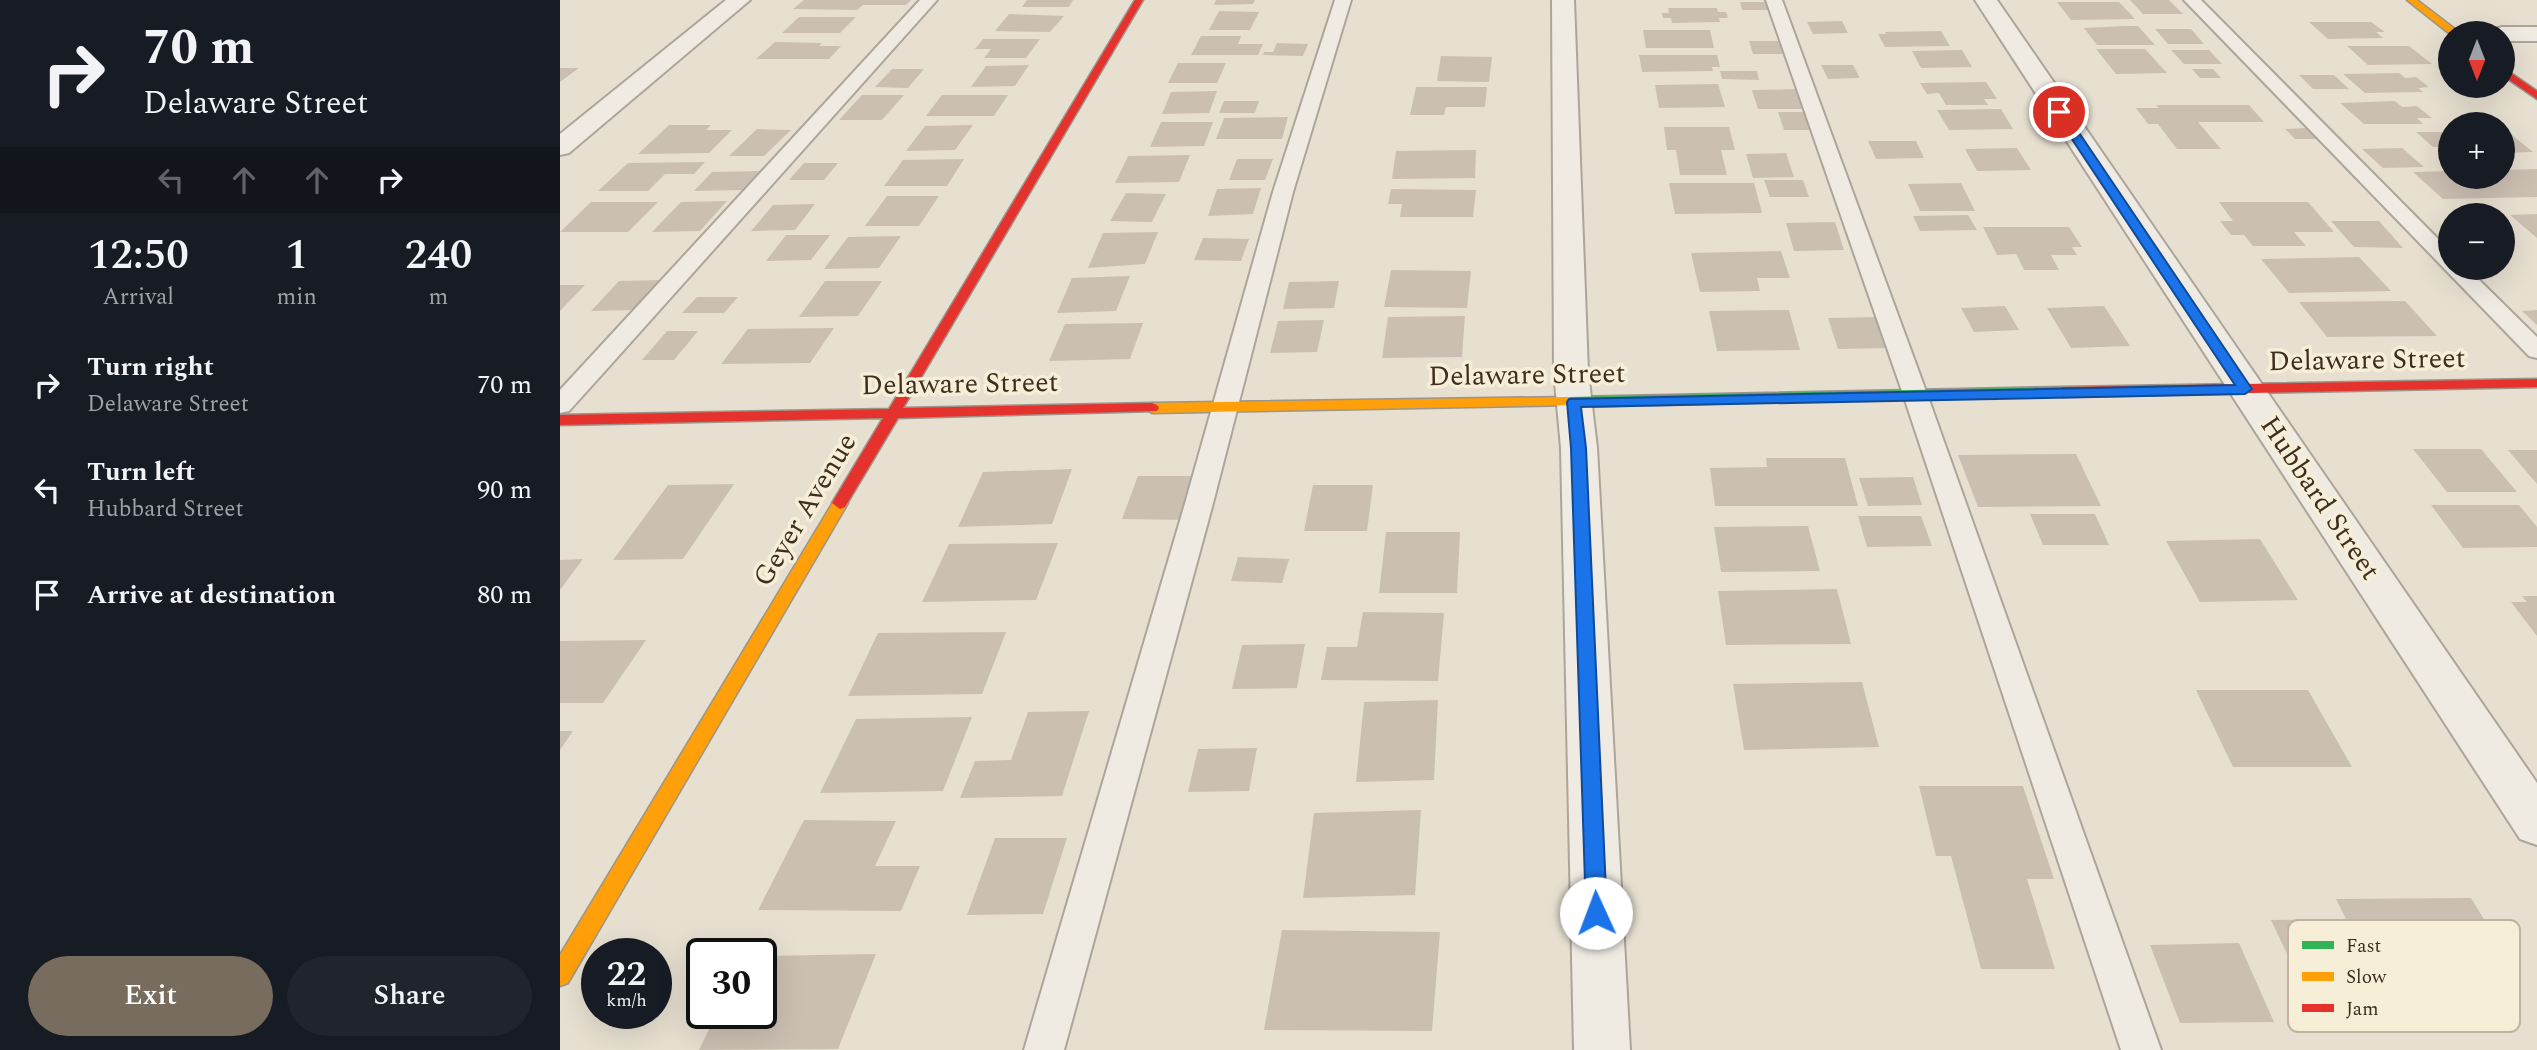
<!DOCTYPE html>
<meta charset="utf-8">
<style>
:root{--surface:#171b24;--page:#20242c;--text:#f1f3f6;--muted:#9ea1a6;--accent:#786c5e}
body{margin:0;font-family:Spectral,serif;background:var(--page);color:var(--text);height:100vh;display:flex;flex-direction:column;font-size:26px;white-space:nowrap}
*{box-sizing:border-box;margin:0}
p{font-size:23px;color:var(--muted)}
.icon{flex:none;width:38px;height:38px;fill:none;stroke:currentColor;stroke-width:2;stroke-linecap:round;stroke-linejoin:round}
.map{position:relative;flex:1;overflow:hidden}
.panel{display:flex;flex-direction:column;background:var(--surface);width:560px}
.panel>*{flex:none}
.top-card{background:#171b24;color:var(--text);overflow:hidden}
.needle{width:46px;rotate:180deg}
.fabs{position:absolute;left:1878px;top:21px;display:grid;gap:14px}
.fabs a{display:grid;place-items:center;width:77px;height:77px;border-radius:50%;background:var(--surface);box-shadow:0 7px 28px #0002;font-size:35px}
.speed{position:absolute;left:21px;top:938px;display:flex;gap:14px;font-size:35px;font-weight:700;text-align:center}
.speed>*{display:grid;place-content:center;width:91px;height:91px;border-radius:50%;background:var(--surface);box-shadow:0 7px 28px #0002;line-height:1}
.speed small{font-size:18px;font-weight:400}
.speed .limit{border:4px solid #111;border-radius:10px;background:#fff;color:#111}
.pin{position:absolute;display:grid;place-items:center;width:60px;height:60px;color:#fff;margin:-30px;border:4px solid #fff;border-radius:50%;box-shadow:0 2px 7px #0007}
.me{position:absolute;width:77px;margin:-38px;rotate:358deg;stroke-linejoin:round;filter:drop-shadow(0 0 5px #0008)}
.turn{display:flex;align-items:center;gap:24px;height:147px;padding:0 28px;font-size:32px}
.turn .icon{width:91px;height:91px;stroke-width:2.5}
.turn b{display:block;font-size:49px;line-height:60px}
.lanes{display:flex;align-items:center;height:66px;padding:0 28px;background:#0003;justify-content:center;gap:35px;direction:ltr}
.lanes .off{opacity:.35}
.eta{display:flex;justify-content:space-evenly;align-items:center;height:119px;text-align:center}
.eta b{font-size:42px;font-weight:600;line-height:49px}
.button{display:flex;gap:14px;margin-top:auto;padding:14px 28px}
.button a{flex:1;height:80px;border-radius:42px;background:var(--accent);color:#fff;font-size:28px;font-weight:600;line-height:80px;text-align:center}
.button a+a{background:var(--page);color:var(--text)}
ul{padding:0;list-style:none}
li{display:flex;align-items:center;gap:21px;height:105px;padding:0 28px}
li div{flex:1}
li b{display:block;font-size:26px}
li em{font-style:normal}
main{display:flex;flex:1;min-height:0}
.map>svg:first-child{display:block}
</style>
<main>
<section class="panel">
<div class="top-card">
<div class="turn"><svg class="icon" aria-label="right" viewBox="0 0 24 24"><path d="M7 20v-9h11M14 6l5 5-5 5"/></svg><div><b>70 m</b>Delaware Street</div></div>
<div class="lanes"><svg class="icon off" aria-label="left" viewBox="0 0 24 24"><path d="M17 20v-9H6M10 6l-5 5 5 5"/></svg><svg class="icon off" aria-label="ahead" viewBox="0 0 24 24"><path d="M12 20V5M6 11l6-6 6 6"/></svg><svg class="icon off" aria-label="ahead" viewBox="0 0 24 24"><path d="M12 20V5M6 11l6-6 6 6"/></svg><svg class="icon" aria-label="right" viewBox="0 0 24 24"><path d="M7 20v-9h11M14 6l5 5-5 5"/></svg></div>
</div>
<div class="eta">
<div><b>12:50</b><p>Arrival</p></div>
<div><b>1</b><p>min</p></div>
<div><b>240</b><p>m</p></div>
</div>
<ul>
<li><svg class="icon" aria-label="right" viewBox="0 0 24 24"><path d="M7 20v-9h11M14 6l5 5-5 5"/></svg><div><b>Turn right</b><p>Delaware Street</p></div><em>70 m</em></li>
<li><svg class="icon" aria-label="left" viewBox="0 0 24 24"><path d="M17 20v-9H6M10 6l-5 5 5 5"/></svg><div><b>Turn left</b><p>Hubbard Street</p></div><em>90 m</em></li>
<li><svg class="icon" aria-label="arrive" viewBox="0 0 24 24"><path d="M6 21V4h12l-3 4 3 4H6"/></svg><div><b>Arrive at destination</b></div><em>80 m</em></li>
</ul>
<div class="button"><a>Exit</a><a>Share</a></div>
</section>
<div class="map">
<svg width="1977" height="1050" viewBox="0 0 1977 1050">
<rect width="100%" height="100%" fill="#e7e0d1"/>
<g fill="#cbbfb2">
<polygon points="244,0 351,0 346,5 303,5 297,10 233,9"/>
<polygon points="467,0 513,0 509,7 462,7"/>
<polygon points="656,0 695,0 693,4 654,5"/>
<polygon points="1570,0 1609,0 1623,14 1583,14"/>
<polygon points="1180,2 1210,2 1213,10 1182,10"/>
<polygon points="1497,2 1559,2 1575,19 1511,20"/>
<polygon points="1108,8 1157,8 1158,12 1166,12 1168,18 1159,18 1160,22 1112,23 1111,18 1103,18 1102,13 1109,13"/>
<polygon points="659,11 699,12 690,30 649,30"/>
<polygon points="449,14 504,16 490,32 435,31"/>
<polygon points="239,17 296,17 280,33 222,33"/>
<polygon points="1282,21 1288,33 1253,34 1247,22"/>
<polygon points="1749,22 1811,22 1825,32 1816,32 1823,38 1768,39"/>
<polygon points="1564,26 1578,26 1595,45 1537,45 1524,28"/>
<polygon points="1595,29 1631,29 1644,44 1608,44"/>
<polygon points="1083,30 1150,30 1154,48 1086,48"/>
<polygon points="1381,31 1390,46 1325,47 1318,34 1326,34 1325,32"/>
<polygon points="641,36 681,36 678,44 703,44 698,55 631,55"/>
<polygon points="423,39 480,39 466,58 424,58 431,49 415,49"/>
<polygon points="1189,41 1223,41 1228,54 1193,54"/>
<polygon points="215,42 262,43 259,46 281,46 269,59 196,59"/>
<polygon points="717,43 748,44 743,56 703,55 704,52 713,52"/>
<polygon points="1787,46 1849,46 1872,64 1808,65"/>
<polygon points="1536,49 1585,49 1607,73 1556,74"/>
<polygon points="1402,50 1412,67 1361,68 1352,51"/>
<polygon points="1611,50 1649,50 1662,64 1624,64"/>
<polygon points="1079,55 1157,55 1160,67 1152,67 1153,71 1082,72"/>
<polygon points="881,56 932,57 929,82 877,81"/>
<polygon points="618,63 666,63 657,83 608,83"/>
<polygon points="469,65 455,86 411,87 426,66"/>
<polygon points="1261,65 1293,65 1300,78 1268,79"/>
<polygon points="0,68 19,68 0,82"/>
<polygon points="332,69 364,69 348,88 315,87"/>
<polygon points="1632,69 1653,69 1661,78 1640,78"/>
<polygon points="1160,71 1197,71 1199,80 1162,79"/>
<polygon points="1839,73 1845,78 1856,77 1869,87 1858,88 1863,92 1805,93 1783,74"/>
<polygon points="1739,75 1774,75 1789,89 1753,89"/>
<polygon points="1426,82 1437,99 1424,99 1428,105 1386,105 1379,93 1367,94 1360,83"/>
<polygon points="1158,84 1165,107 1099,108 1095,85"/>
<polygon points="856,87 927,87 925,107 886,107 884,115 850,115"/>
<polygon points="1238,89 1246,109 1198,109 1192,90"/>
<polygon points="657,91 649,113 602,114 611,92"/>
<polygon points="302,95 344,95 322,120 279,120"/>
<polygon points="382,95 448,95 434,116 366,116"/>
<polygon points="664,101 699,101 695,113 659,113"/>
<polygon points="1835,101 1842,107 1857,106 1872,118 1857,118 1863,124 1804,124 1780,103"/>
<polygon points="1596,105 1689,105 1704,122 1638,122 1661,149 1617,149 1598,124 1588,124 1576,108 1599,108"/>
<polygon points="1441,109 1453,129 1389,130 1377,110"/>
<polygon points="1218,112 1246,112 1252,130 1224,130"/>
<polygon points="728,117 722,139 656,139 664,118"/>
<polygon points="601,122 653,122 644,146 590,147"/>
<polygon points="109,125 151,125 146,130 172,130 149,153 78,154"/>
<polygon points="413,125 395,150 346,151 365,126"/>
<polygon points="1104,127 1169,127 1175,150 1161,150 1167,175 1120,175 1116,150 1107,150"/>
<polygon points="1746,128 1757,139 1735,139 1725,129"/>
<polygon points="197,129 231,130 204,156 169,156"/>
<polygon points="1942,131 1947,131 1973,152 1942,153"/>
<polygon points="1856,132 1890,132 1890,150 1887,147 1873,147"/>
<polygon points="1308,141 1356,141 1364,158 1316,159"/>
<polygon points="1457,148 1471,170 1417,171 1405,149"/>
<polygon points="1842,148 1864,167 1823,168 1802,149"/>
<polygon points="916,150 915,178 832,179 836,151"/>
<polygon points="1226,153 1234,177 1193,178 1186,154"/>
<polygon points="630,155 619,182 555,183 568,156"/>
<polygon points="404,159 387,186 324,186 343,160"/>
<polygon points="677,159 713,159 705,180 669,180"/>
<polygon points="145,162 134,174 105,174 88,191 38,191 68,163"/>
<polygon points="244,163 278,163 264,180 229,180"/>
<polygon points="1977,169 1977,197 1883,199 1853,172 1890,171 1890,177 1942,177 1942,170"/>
<polygon points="201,171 184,190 134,191 152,172"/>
<polygon points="1204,180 1243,180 1249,197 1210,197"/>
<polygon points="1109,183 1194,183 1202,213 1115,214"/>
<polygon points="1401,183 1415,211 1360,211 1348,184"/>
<polygon points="701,188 693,214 648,216 657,189"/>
<polygon points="831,189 916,190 913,217 840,217 842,204 828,204"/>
<polygon points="566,193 606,194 592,222 550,221"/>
<polygon points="327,196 379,196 359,226 305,226"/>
<polygon points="167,201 140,231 92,232 121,202"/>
<polygon points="31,202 98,202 68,232 0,232"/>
<polygon points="1659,202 1748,202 1774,232 1734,232 1746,246 1693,246 1684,235 1671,235 1660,221 1673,221"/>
<polygon points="255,204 235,230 191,231 213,205"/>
<polygon points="1977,214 1977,238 1950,215"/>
<polygon points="1408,215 1417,230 1360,231 1353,216"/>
<polygon points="1771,221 1819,221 1843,248 1794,247"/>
<polygon points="1275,222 1284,250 1234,251 1226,223"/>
<polygon points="1423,227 1509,227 1522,247 1512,247 1517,255 1491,255 1499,270 1464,270 1456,254 1437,255"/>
<polygon points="598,232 585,264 528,268 543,233"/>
<polygon points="226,235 270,235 251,260 206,261"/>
<polygon points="341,236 319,268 264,269 288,237"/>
<polygon points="643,238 689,239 681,261 634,260"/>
<polygon points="1221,251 1230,278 1197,278 1200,291 1140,292 1131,253"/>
<polygon points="1799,257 1831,291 1729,293 1701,259"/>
<polygon points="831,270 911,271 907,308 824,307"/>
<polygon points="570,276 556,311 497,313 512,278"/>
<polygon points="103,280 76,310 31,311 59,281"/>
<polygon points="265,281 322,281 298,316 239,317"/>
<polygon points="779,281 774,308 723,309 729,282"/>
<polygon points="0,285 25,285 0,311"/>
<polygon points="137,297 178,297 164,313 122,313"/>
<polygon points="1845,301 1877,336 1767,337 1739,302"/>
<polygon points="1445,306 1459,330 1414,332 1401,308"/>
<polygon points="1544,306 1570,346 1511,348 1487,308"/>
<polygon points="1229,310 1240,350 1157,351 1149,311"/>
<polygon points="1977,310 1977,325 1962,311"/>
<polygon points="905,316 902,357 822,358 828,317"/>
<polygon points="1321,317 1333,348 1278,349 1268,318"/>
<polygon points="764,320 757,352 710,353 718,321"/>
<polygon points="583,323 570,359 489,361 505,324"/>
<polygon points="274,328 250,363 161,364 188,329"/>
<polygon points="107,331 138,331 114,360 82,360"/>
<polygon points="1853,449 1921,449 1957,492 1887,492"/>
<polygon points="1948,450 1977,450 1977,484"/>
<polygon points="1516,454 1541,506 1418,507 1398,455"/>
<polygon points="1206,458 1285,458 1298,506 1155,506 1150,468 1207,467"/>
<polygon points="512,469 492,524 398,527 423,472"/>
<polygon points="578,476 640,476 627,520 562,519"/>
<polygon points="1353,477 1362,505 1308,506 1299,478"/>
<polygon points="174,484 123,559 53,560 108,485"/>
<polygon points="753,485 813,485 807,531 744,531"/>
<polygon points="1871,505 1959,505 1977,527 1977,547 1903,548"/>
<polygon points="1470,514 1535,514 1549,545 1483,545"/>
<polygon points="1298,516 1361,516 1372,546 1307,547"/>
<polygon points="1248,526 1260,571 1161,572 1154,527"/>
<polygon points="826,532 900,532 897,593 819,593"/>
<polygon points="1700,539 1738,600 1640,602 1606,541"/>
<polygon points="498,543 476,600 362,602 389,544"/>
<polygon points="678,557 729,559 722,583 671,581"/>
<polygon points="23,559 0,590 0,560"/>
<polygon points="1277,589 1291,644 1166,645 1158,591"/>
<polygon points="1962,596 1977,596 1977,636 1951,602 1967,602"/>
<polygon points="803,612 884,613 878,681 761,680 767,647 797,647"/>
<polygon points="446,632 422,694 288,696 318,633"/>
<polygon points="86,640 43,703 0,703 0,641"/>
<polygon points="745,644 737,688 672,689 682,645"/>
<polygon points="1302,682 1319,747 1184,750 1173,684"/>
<polygon points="1636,690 1748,690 1792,767 1673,767"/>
<polygon points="878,700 874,780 796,782 804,702"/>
<polygon points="529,711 502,796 400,798 415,761 451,760 468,712"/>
<polygon points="412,717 383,791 260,793 296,719"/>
<polygon points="0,731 13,731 0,750"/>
<polygon points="697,748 689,791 628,792 638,749"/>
<polygon points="1359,786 1463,786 1494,879 1467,879 1495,969 1421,969 1391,856 1376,856"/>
<polygon points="861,810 855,895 743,898 754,813"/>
<polygon points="244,820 336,821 315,866 360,866 341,911 198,910"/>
<polygon points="435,838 507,838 483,914 407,915"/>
<polygon points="1911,898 1959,976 1839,978 1846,992 1745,992 1711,920 1786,919 1776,899"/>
<polygon points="722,930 880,932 872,1031 704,1030"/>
<polygon points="1679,943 1714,1022 1620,1023 1590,945"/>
<polygon points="316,954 278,1049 139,1050 157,1013 201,1013 201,956"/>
</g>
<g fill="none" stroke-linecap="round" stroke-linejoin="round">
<defs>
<g id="lane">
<polygon points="360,0 377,0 55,360 9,411 0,413 0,390"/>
<polygon points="775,0 791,0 733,192 652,507 504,1050 464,1050 624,507 713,192"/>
<polygon points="1206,0 1222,0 1367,394 1601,1050 1561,1050 1343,394"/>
<polygon points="1624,0 1641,0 1890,251 1890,268 1907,268 1977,337 1977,358 1969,356"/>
</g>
<g id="street">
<polygon points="166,0 190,0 9,153 0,155 0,134"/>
<polygon points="992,0 1014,0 1028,372 1037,448 1070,1050 1014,1050 1001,448 994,372"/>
<polygon points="1415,0 1437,0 1977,783 1977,845 1960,839"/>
<polygon points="1942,27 1977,27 1977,41 1942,41 1942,33 1931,33 1934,29"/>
</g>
<polygon id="fast" points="1502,387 1509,392 1507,395 1009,407 1002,402 1009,397"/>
<g id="slow">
<polygon points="1847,0 1857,0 1900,33 1890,34"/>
<polygon points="1009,397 1016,402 1014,405 592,413 585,408 592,403"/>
<polygon points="280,497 288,503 8,983 0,986 0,955 275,499"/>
</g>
<g id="jam">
<polygon points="575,0 583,0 343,408 592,403 597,405 599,408 597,411 338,418 285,507 280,509 272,503 323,418 0,425 0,415 329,409"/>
<polygon points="1942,67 1977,91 1977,99 1942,75"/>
<polygon points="1977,379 1977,387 1502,397 1495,392 1502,387"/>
</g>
</defs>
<use href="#lane" stroke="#ada599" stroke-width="4"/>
<use href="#street" stroke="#ada599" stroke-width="4"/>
<use href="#fast" stroke="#9c958a" stroke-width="3"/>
<use href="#slow" stroke="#9c958a" stroke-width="3"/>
<use href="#jam" stroke="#9c958a" stroke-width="3"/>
<use href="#lane" fill="#efebe3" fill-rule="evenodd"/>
<use href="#street" fill="#efebe3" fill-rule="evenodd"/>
<use href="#fast" fill="#30b455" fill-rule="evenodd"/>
<use href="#slow" fill="#ff9f0a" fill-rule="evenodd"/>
<use href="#jam" fill="#e5322d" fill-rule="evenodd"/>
</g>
<polygon fill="#1a73e8" stroke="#114b97" stroke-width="2" points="1495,109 1503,109 1692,389 1685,394 1021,407 1026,448 1047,913 1044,920 1036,923 1029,920 1026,913 1011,448 1007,402 1009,399 1675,385 1494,112"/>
<g text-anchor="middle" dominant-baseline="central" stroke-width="7" stroke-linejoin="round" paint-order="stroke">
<g font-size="28" fill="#3d2e20" stroke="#f7eed8">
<text transform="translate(1807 360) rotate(-1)">Delaware Street</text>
<text transform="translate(967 375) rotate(-1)">Delaware Street</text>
<text transform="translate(400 384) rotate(-1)">Delaware Street</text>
<text transform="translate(1760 498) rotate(56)">Hubbard Street</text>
<text transform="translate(245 510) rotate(-59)">Geyer Avenue</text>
</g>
</g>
<rect x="1728" y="920" width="232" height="112" rx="10" fill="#f7eed8" stroke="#bfb4a1" stroke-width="2"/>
<rect x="1742" y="941" width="32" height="8" fill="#30b455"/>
<rect x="1742" y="972" width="32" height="9" fill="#ff9f0a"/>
<rect x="1742" y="1004" width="32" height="8" fill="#e5322d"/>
<g font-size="19" fill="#3d2e20">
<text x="1786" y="952">Fast</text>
<text x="1786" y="983">Slow</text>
<text x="1786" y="1015">Jam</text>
</g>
</svg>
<div class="fabs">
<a><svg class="needle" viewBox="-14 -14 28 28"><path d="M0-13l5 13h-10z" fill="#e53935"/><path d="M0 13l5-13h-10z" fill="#9ea1a6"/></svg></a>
<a>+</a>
<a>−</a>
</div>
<div class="speed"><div>22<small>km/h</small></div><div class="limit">30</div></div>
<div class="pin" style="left:1499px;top:112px;background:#d93025"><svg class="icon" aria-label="arrive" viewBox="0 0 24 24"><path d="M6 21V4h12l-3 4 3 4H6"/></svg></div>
<svg class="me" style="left:1036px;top:913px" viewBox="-20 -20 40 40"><circle r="19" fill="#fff"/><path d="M0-13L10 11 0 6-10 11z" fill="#1a73e8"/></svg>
</div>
</main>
